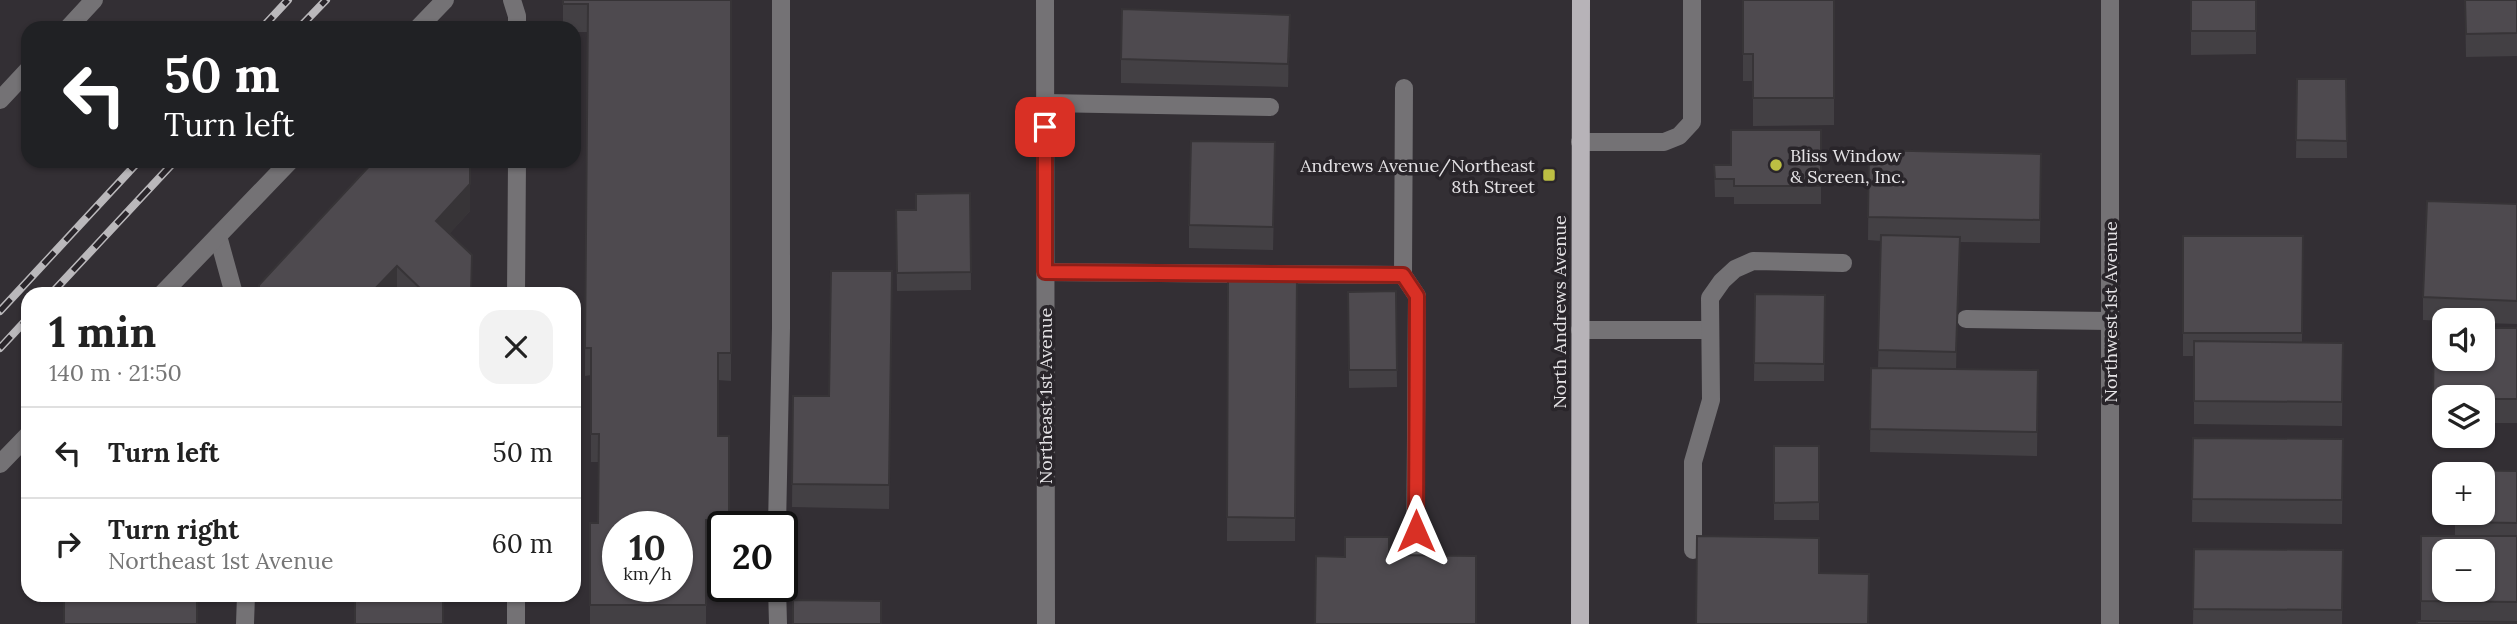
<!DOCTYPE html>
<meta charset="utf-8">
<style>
:root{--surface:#fff;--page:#f2f2f2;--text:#222;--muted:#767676;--line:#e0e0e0}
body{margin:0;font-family:Lora,serif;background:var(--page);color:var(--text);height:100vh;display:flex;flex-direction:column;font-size:26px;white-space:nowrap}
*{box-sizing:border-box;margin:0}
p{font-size:23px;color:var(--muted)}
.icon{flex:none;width:38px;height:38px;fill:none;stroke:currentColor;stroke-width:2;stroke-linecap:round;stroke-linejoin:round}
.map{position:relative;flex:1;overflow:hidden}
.details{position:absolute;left:21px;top:287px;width:560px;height:315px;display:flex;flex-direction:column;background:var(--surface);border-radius:21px;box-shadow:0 2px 5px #0004}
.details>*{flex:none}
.banner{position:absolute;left:21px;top:21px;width:560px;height:147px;border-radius:21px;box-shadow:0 2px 5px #0004;background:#202124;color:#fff;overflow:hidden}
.buttons{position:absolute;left:2432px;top:308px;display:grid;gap:14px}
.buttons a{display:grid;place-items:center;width:63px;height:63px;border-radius:14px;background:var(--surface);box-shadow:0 2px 5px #0004;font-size:35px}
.speed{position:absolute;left:602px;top:511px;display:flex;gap:14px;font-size:35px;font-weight:700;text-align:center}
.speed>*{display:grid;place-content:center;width:91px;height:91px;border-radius:50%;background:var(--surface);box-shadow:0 2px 5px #0004;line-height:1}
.speed small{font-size:18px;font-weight:400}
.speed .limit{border:4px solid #111;border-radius:10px;background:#fff;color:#111}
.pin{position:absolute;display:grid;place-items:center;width:60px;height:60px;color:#fff;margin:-30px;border-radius:14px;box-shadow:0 4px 10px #0006}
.me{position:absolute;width:77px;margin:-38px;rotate:0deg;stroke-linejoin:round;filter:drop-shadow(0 0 5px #0008)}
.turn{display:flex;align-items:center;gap:24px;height:147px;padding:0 28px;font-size:32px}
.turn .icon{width:91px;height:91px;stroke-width:2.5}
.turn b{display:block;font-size:49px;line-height:60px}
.round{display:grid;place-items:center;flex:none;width:74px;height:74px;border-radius:21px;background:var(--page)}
.overview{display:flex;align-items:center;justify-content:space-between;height:119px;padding:0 28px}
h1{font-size:42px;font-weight:700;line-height:52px}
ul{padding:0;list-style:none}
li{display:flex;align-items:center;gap:21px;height:91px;padding:0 28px;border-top:2px solid var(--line)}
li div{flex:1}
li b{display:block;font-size:26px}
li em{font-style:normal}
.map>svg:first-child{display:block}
</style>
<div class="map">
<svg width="2517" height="624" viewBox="0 0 2517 624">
<rect width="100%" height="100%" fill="#332f34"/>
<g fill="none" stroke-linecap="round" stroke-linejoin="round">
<g stroke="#747275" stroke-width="18">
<polyline points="512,0 517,16 517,28"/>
<polyline points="1045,0 1046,624"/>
<polyline points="68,28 94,0"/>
<polyline points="418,28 445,0"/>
<polyline points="0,100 28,70"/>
<polyline points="1045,103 1270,107"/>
<polyline points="1580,142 1664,142 1679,136 1692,122 1692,0"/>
<polyline points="218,236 234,294"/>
<polyline points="1045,272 1403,275 1417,296 1415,579"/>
<polyline points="1403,275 1404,88"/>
<polyline points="162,294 290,161"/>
<polyline points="516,294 517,161"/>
<polyline points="1966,319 2110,321"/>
<polyline points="1580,330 1710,330"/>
<polyline points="0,464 28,435"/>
<polyline points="777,527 781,328 781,0"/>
<polyline points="1693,550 1693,462 1711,400 1710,298 1722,281 1735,269 1753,261 1843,263"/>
<polyline points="777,586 778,624"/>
<polyline points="245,624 246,595"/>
<polyline points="516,624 516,595"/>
<polyline points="2110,624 2110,0"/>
</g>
<polyline stroke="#b7b3b8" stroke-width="18" points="1580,624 1581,0"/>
<defs>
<g id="rail">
<polyline points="262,28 288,0"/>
<polyline points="299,28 326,0"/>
<polyline points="51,294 175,161"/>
<polyline points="0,311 139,161"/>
<polyline points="0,348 28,318"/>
</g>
</defs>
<use href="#rail" stroke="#bab8bb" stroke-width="8"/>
<use href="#rail" stroke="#29252a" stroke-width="5" stroke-dasharray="16" stroke-linecap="butt"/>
</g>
<g fill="#434044">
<polygon points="563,0 731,0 731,381 718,380 718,436 729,436 729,527 723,527 723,547 706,547 706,624 590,624 590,523 598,523 599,462 591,462 591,375 585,376 587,32 574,32 574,28 563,28"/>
<polygon points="1743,0 1834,0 1834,125 1753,126 1753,81 1743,81"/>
<polygon points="2191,0 2256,0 2256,54 2191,55"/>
<polygon points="2465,0 2517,0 2517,56 2466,57"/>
<polygon points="1290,38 1288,87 1121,83 1121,59"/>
<polygon points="2297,79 2346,79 2347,158 2296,158"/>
<polygon points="1821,130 1821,204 1734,204 1734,197 1715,197 1714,165 1731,165"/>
<polygon points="1869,150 2041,154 2040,243 1960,242 1956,369 2038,370 2037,456 1870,452 1871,368 1878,368 1881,241 1868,240"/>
<polygon points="470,161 470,211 449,234 471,294 259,294"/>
<polygon points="1275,166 1273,250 1189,248 1189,225"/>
<polygon points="970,193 971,290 897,291 896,210 916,210 916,194"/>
<polygon points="2517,204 2517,324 2483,323 2483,320 2445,320 2445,321 2423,320 2423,297"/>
<polygon points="2183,236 2303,236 2302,342 2343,343 2342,426 2194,424 2194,356 2183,356"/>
<polygon points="892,271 889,509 792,507 793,396 829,396"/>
<polygon points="1228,278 1297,278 1295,541 1227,541"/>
<polygon points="1396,291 1397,387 1349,388 1348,292"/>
<polygon points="1755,294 1825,295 1824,381 1754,381"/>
<polygon points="2434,327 2517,328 2517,423 2483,423 2483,397 2445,397 2445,422 2433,422"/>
<polygon points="2193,438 2343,439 2342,524 2192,522"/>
<rect x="1774" y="446" width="45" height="74"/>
<polygon points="2517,471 2517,624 2421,621 2421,536 2455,536 2455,513"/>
<polygon points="2194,549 2343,550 2342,624 2193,624"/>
</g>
<g fill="#373437">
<polygon points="1290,15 1290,38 1288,87 1288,64"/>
<polygon points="470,184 470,211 436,249 436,221"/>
<polygon points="1960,237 1960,260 1956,375 1956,352"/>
<polygon points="397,266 397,294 370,294"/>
</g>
<g fill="#4e4a4f" stroke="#373437" stroke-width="2" fill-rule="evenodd">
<path d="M563 0H731V353H718V436H729V519L706 520V605H590V523H598L599 434H591V348H585L588 4H563ZM618 527H677V586H618Z"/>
<polygon points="1743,0 1834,0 1834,98 1753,98 1753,54 1743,54"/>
<rect x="2191" y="0" width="65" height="31"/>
<polygon points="2465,0 2517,0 2517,33 2466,34"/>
<polygon points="1122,9 1290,15 1288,64 1121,59"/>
<polygon points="2297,79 2346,79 2347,141 2296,140"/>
<polygon points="1731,130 1821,130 1821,186 1734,186 1734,179 1715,179 1714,165 1731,165"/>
<polygon points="1191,141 1275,142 1273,227 1189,225"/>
<polygon points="1869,150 2041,154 2040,220 1868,217"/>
<polygon points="374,161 470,161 470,184 436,221 472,255 471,294 426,294 397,266 370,294 259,294 259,285"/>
<polygon points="970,193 971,272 897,273 896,210 916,210 916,194"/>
<polygon points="2427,201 2517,204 2517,301 2423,297"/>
<polygon points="1881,235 1960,237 1956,352 1878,350"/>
<polygon points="2183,236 2303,236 2302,333 2183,333"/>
<polygon points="831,271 892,271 889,485 792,484 793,396 829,396"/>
<polygon points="1228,278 1297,278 1295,518 1227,517"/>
<polygon points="1396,291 1397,370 1349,370 1348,292"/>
<polygon points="1755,294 1825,295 1824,364 1754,363"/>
<polygon points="2434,327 2445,327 2445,359 2483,359 2483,328 2517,328 2517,399 2483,399 2483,397 2445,397 2445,399 2433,398"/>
<polygon points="2194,341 2343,343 2342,402 2194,401"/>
<polygon points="1871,368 2038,370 2037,432 1870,429"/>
<polygon points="2193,438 2343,439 2342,500 2192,499"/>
<polygon points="1774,446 1819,446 1819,502 1774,503"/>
<polygon points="2455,470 2517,471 2517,523 2455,522 2455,513 2483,513 2483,474 2455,474"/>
<polygon points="1697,536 1819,538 1819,573 1869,574 1868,624 1696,624"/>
<path d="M2421 536H2517V602L2421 601ZM2445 551H2483V590H2445Z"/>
<polygon points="1345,537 1389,537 1389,555 1476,556 1476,624 1315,624 1316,556 1345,557"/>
<polygon points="2194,549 2343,550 2342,610 2193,609"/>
<rect x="64" y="595" width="133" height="29"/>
<rect x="355" y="595" width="88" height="29"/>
<polygon points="793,600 881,601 881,624 793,624"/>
<polygon points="2417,621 2517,622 2517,624 2417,624"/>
</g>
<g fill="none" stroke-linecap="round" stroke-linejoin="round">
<defs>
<polyline id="route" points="1045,127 1045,272 1403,275 1417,296 1416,531"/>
</defs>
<use href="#route" stroke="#8d1f18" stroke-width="18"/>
<use href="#route" stroke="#d93025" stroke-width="12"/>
</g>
<g fill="#bdbf43" stroke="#29252a" stroke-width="2.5">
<circle cx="1776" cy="165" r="7"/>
<rect x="1542" y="168" width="14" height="14" rx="3.5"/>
</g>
<g text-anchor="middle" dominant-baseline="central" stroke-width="7" stroke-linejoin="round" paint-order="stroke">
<g font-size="18" fill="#e5e3e6" stroke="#29252a" text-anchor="start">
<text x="1790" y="155">Bliss Window<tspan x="1790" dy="21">&amp; Screen, Inc.</tspan></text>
<text x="1535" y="165" text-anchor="end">Andrews Avenue/Northeast<tspan x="1535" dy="21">8th Street</tspan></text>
</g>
<g font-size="18" fill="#e5e3e6" stroke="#29252a">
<text transform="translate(1559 312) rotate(-90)">North Andrews Avenue</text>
<text transform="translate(2110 312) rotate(-90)">Northwest 1st Avenue</text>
<text transform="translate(1045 396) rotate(-90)">Northeast 1st Avenue</text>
</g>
</g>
</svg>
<div class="buttons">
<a><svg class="icon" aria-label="sound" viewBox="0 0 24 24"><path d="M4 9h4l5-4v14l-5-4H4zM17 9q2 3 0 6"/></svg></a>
<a><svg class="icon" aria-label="layers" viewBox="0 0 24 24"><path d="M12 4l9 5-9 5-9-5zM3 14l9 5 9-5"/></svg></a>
<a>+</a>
<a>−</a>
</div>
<div class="speed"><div>10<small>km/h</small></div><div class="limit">20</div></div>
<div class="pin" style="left:1045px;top:127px;background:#d93025"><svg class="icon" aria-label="arrive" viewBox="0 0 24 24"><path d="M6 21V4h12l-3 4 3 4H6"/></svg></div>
<svg class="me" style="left:1416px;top:531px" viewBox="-20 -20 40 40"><path d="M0-17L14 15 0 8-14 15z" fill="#d93025" stroke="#fff" stroke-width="4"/></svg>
<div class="banner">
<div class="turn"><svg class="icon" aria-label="left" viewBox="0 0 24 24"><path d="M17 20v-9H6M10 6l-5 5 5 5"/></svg><div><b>50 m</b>Turn left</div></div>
</div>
<section class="details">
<div class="overview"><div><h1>1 min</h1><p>140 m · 21:50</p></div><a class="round"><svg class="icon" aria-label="close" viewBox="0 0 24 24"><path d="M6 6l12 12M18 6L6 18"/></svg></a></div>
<ul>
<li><svg class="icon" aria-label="left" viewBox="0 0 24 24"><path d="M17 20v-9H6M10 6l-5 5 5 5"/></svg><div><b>Turn left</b></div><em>50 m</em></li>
<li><svg class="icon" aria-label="right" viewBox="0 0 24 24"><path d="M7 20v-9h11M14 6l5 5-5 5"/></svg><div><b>Turn right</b><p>Northeast 1st Avenue</p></div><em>60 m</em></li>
</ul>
</section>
</div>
